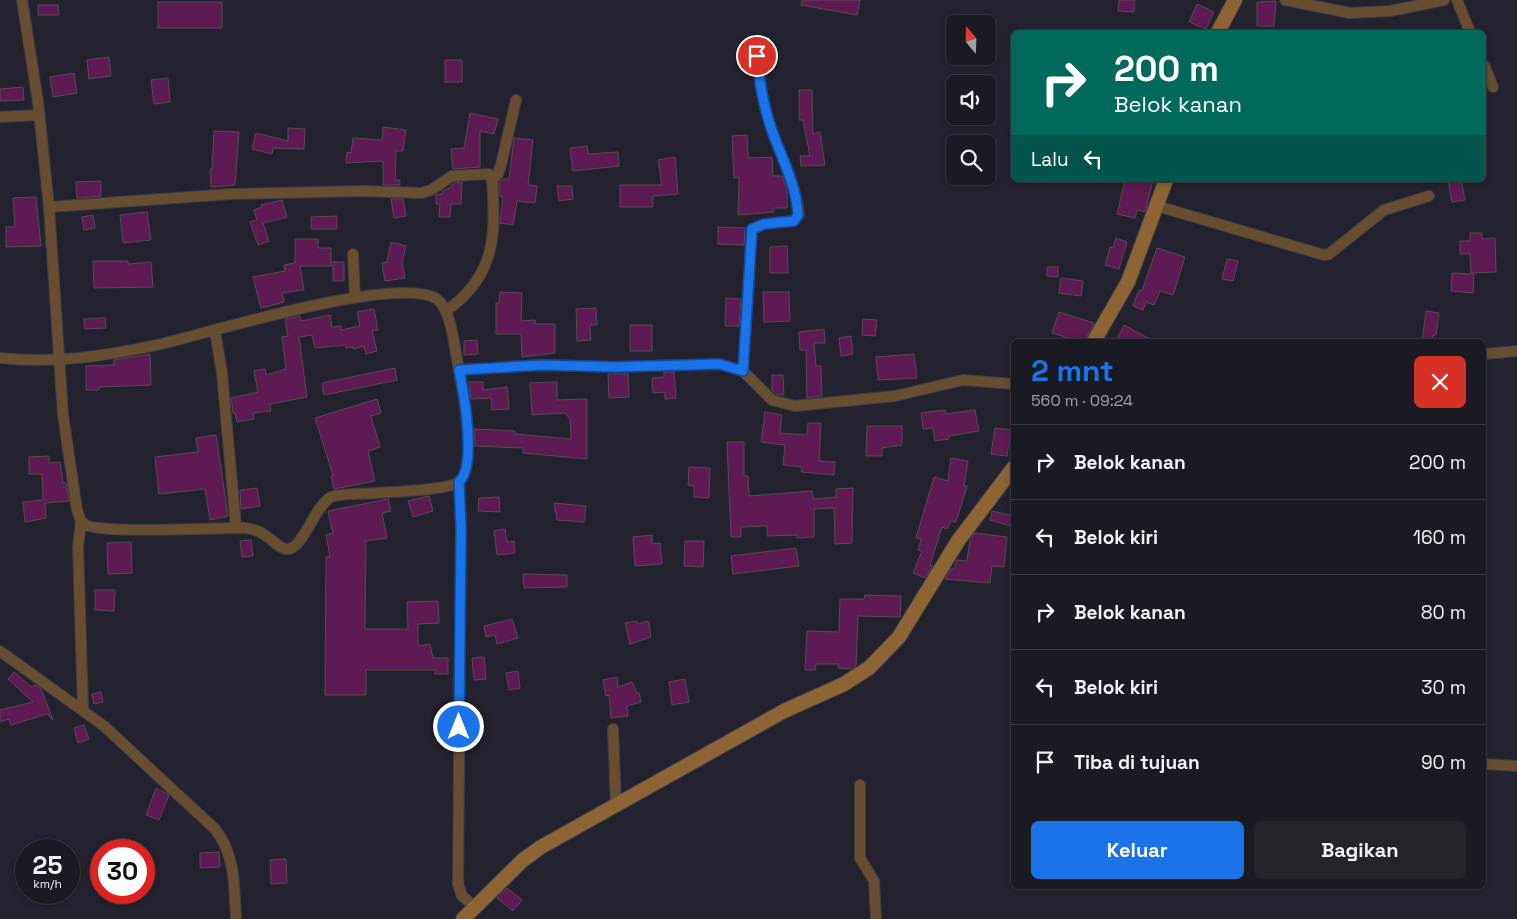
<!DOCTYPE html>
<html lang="id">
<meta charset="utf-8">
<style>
:root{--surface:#1a1a22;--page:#23232a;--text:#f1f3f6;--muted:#9fa1a5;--line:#383840;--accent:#1a73e8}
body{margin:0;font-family:"Space Grotesk",sans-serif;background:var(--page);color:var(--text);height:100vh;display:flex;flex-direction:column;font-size:19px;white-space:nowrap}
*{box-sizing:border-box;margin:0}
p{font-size:16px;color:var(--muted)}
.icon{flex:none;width:28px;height:28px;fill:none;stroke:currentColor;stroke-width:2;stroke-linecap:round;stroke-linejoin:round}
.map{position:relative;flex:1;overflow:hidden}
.panel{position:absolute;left:1011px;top:339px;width:475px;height:550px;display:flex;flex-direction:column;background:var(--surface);border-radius:8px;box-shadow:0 2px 8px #0003,0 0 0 1px var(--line)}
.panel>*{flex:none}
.banner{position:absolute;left:1011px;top:30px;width:475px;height:152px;border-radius:8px;box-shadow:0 2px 8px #0003,0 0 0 1px var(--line);background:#00695c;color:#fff;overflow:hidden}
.needle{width:32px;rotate:341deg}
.controls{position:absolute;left:946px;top:15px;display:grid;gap:10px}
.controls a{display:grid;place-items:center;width:50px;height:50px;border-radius:8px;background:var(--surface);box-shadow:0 2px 8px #0003,0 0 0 1px var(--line);font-size:25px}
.speed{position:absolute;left:15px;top:839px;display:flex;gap:10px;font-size:25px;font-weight:700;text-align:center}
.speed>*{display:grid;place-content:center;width:65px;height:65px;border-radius:50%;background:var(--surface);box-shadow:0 2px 8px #0003,0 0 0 1px var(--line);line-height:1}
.speed small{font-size:12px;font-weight:400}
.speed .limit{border:8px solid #d22;background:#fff;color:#111}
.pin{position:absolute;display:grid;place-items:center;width:42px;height:42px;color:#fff;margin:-21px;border:2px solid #fff;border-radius:50%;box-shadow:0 1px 5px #0007}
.me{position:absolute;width:55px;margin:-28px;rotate:0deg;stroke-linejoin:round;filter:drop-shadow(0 0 4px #0008)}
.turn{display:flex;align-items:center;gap:18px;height:105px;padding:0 20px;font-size:22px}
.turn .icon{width:65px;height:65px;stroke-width:2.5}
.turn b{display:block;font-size:35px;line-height:42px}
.then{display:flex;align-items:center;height:48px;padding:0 20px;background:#0003;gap:10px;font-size:19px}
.round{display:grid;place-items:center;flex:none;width:52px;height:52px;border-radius:8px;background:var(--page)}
.overview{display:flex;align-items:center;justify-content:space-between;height:85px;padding:0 20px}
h1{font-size:30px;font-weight:600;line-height:38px;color:var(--accent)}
.button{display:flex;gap:10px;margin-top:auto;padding:10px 20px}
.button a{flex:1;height:58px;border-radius:8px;background:var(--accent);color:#fff;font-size:20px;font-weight:600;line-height:58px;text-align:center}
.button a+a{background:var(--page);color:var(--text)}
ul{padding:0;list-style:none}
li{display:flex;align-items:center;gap:15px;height:75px;padding:0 20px;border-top:1px solid var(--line)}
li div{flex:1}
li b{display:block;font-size:19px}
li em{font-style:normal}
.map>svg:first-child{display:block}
</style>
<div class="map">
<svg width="1517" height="919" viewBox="0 0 1517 919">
<rect width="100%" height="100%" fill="#23222e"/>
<g fill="#5d1952" stroke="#574a54">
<polygon points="802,0 860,0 857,15 801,5"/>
<polygon points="1119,0 1135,0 1134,12 1118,11"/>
<polygon points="1276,1 1274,26 1257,26 1257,2"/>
<rect x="158" y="2" width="64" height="26"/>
<polygon points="1197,4 1214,12 1206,29 1189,22"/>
<polygon points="38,5 58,5 59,15 38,15"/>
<polygon points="109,57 111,76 89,79 87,60"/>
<rect x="445" y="60" width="17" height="22"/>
<polygon points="74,73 77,93 53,97 50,77"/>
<polygon points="168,78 170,102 154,104 151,80"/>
<polygon points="23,87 24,100 0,101 0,89"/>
<polygon points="799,90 812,90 813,134 820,132 825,165 801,166 800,156 810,156 803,120 799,120"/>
<polygon points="470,113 498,119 494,134 480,131 480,167 453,169 451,149 464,148"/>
<polygon points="383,127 406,130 403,151 396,151 395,180 400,180 400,185 383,185 383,161 346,163 347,152 351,153 353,138 382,140"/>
<polygon points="288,128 305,129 304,149 273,148 272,154 252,149 256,133 288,141"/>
<polygon points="214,131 239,132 235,185 211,187 210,169 212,169"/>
<polygon points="747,135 748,158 772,157 773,176 782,176 787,190 787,208 774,208 774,212 738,215 739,177 734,178 732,136"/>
<polygon points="514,138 533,140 528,185 537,186 535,203 517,201 513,225 500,223 503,197 500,196 499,183 503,179 509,179"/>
<polygon points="587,146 588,154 618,152 619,166 573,171 570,148"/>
<polygon points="675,157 678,194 653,196 653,207 620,207 620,185 662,185 658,160"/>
<polygon points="1125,180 1153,180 1145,212 1137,210 1135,218 1117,214"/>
<polygon points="1448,180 1461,180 1465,200 1452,202"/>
<polygon points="101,181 101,196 77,198 76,182"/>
<polygon points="462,182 461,204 451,204 450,217 439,217 440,204 436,204 436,195 442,194 442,191 450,188 454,183"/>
<polygon points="557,186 572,186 573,199 559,201"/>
<polygon points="36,197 41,246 6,247 6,227 15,227 13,198"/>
<polygon points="391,199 403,199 406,216 394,218"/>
<polygon points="282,200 287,217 263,223 269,241 258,245 250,222 257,220 254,210 262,207 261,205"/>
<polygon points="147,212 151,240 123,243 120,215"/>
<polygon points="93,215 95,228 84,230 82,217"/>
<polygon points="337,216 337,229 311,229 311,217"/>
<polygon points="718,227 745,228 744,245 718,244"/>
<polygon points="1470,233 1482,233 1482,239 1495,238 1496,272 1471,273 1470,254 1460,254 1460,241 1470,241"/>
<polygon points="1116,238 1127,242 1119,269 1105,265 1110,247 1113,248"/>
<polygon points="295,239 318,239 318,248 331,248 331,266 300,266 304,290 282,293 284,302 261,308 253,277 285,271 284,265 295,263"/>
<polygon points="391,242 406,246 402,263 405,278 385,281 382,263 387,262"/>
<polygon points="787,246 788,273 770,273 770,247"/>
<polygon points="1157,248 1185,257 1173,295 1160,291 1154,305 1146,302 1143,310 1133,306 1139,290 1142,291"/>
<polygon points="1227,259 1238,261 1233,281 1222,279"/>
<polygon points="93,261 128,261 128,264 151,262 153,287 94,288"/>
<rect x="333" y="262" width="11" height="19"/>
<polygon points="1047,267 1058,267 1058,277 1047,276"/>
<polygon points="1452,273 1474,274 1473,293 1451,291"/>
<polygon points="1061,278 1083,281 1081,296 1059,293"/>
<polygon points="500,292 522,293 521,321 535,320 536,324 555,324 555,353 522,357 521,334 496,334 496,303 499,303"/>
<polygon points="763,292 789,292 790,321 764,322"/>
<polygon points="726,298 741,299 739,326 725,326"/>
<polygon points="596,308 597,325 590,325 591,340 577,341 576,309"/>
<polygon points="374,309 378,330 372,331 377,351 366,354 364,346 353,349 353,347 346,348 346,345 315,348 312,335 299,337 307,397 270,404 271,411 253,413 254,419 237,422 235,413 233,413 231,398 258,392 254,371 265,369 266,375 286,369 282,337 288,336 285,319 300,316 301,321 330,315 332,327 341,326 341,330 360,326 357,312"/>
<polygon points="1426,311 1439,313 1436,335 1433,335 1432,341 1422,341"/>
<polygon points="1059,312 1094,323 1085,341 1078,341 1052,333"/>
<polygon points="105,318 106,328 85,329 84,319"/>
<polygon points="863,319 877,320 875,336 862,335"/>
<rect x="630" y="325" width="22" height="26"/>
<polygon points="1124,325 1133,330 1154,341 1116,341"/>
<polygon points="824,329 825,343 814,343 816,366 821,366 822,396 807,398 806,350 800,350 799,332"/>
<polygon points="851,336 853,354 841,356 839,338"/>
<polygon points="477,340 478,354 464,355 464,341"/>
<polygon points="150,354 151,385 99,387 99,390 86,390 86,366 114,365 114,360"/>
<polygon points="914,354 917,378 878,380 876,357"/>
<polygon points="395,368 397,380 324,395 322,383"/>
<polygon points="664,372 674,372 676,398 665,399 665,392 653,393 652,378 664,377"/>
<polygon points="608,374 628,374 629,397 609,398"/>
<polygon points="772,375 783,375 784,395 776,394 772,390"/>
<polygon points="469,382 483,382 483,390 507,387 509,409 492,410 491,398 471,399"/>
<polygon points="557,382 557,400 587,399 587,459 523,453 523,448 475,446 474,429 515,431 515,434 571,439 570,419 565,413 532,415 530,383"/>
<polygon points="377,399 381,413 371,416 380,447 368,451 375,481 334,489 331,476 333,475 315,418"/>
<polygon points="945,410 946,414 975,410 979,431 949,436 949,439 935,441 933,428 923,429 921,413"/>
<polygon points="765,412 782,415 780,433 807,435 808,423 821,423 819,461 835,462 834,475 801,472 802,467 783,465 785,445 761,442"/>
<polygon points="867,426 902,426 902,445 882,448 882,456 866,456"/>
<polygon points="995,428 1011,430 1007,456 991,454"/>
<polygon points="216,435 228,516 210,520 205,489 159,494 155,457 198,452 196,438"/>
<polygon points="727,442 744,442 744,476 748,476 749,496 812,491 813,499 836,497 836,489 853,488 852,543 835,544 834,508 814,509 814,537 797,538 797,535 767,536 767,526 741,527 741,537 731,537"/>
<polygon points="49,456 49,463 60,462 63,483 66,483 69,501 45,503 46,518 25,522 23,502 43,500 42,474 29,474 29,457"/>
<polygon points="951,458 968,461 964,486 967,486 956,522 951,521 947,529 942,527 930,565 933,566 925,578 913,573 922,551 918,550 921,539 916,538 934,477 948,481"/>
<polygon points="689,467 710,468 709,498 694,497 694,486 688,485"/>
<polygon points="257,488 260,506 241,509 240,490"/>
<polygon points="429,496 433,511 413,517 408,501"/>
<polygon points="499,497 500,512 478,511 479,498"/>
<polygon points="388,499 391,511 382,513 387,538 366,541 365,629 408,629 407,602 438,601 439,623 418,624 418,646 430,644 433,658 448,658 448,674 435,674 435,670 366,670 366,695 325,695 326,557 330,557 326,535 333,533 328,511"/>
<polygon points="554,503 586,506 584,522 557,520"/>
<polygon points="992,511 1013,516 1011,526 990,520"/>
<polygon points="505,529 507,542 514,541 515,553 497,555 494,531"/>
<polygon points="975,533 1007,537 1004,567 992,566 990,583 945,579 951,569 954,569 957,560 967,561 970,540"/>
<polygon points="652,535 652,544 660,543 662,564 635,566 633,537"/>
<polygon points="251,540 253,556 242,557 240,541"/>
<polygon points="685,541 704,541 703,567 684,566"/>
<polygon points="131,542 132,573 108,574 107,543"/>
<polygon points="796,548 799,566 733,574 731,556"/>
<polygon points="523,574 567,575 567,587 524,588"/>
<polygon points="95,590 115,590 114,611 95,610"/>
<polygon points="865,595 901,596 900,617 858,616 856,666 852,669 838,668 838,664 816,664 815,670 805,670 807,631 839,632 840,599 864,599"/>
<polygon points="512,619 518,638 497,644 495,635 486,637 484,626"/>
<polygon points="637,621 638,624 648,621 651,637 630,644 625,623"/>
<polygon points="484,657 486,679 474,680 472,658"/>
<polygon points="518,671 520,688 509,690 506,673"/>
<polygon points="14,672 31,687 35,685 41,689 53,720 47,714 11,725 9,719 0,722 0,710 33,702 8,679"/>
<polygon points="617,677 618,687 632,682 637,693 639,693 641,702 627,706 628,716 611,718 609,695 606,696 603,680"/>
<polygon points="685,679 689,702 672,705 669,682"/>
<polygon points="101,692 103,702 94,704 92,694"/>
<polygon points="84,725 89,739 78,743 74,728"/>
<polygon points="156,788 169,795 159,820 146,815"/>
<polygon points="219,852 220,867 200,868 200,853"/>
<polygon points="286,859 287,883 271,884 270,860"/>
<polygon points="507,888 522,900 513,911 497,898"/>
</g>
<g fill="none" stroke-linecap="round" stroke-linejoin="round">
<defs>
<g id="street">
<path d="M22 0 38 102 49 207 63 415 77 510C79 515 80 521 84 524 99 535 218 527 245 528 251 529 258 530 263 534 271 538 278 548 286 549 303 551 314 506 331 497 345 493 361 494 376 493 392 492 448 490 459 482 477 469 463 390 459 370"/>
<polyline points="1285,0 1350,13 1390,11 1444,0"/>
<polyline points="1457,0 1470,32"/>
<polyline points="1484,65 1493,87"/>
<polyline points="0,117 39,115"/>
<polyline points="492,180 498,174 501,165 516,100"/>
<polyline points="1157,206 1324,255 1329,254 1384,210 1429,196"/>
<path d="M49 207 231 194 364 191 422 193 431 190 452 176 489 174 492 180C496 235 496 276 446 311"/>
<polyline points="353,254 355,297"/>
<polyline points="215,331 222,373 236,527"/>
<polyline points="1484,354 1517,351"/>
<path d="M0 358C53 364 105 356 157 345 209 333 398 274 437 299 452 310 455 352 459 370L542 365 615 367 719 364 743 371 772 400 795 406 895 396 963 380 1014 384"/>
<path d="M743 371 752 229 764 224 794 221 799 215C796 183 781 157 771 128 763 104 759 81 757 56"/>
<polyline points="459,482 461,527 458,884 462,896 475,907"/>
<polyline points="81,521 78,547 83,709"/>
<path d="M0 651 104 726 215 829C236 856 234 887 236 919"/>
<polyline points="613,729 616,806"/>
<polyline points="1484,764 1517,766"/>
<polyline points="860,785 860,858 874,881 876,919"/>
</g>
<g id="secondary">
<polyline points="1218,32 1235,0"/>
<polyline points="1094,341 1128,282 1166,180"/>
<polyline points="463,919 523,860 541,847 784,711 844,684 869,668 899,637 958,541 1014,467"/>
</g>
</defs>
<use href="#street" stroke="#3f3e49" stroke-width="12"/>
<use href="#secondary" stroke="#3f3e49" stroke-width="16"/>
<use href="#street" stroke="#674e31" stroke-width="10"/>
<use href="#secondary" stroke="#8d6535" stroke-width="14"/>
</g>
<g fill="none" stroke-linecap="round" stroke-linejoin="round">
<defs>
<path id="route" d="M459 727 461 527 459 482C477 465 464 394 459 370L542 365 615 367 719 364 743 371 752 229 764 224 794 221 798 215C796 183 781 157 771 128 763 104 759 81 757 56"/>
</defs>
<use href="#route" stroke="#114b97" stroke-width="12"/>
<use href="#route" stroke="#1a73e8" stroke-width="9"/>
</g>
</svg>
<div class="controls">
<a><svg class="needle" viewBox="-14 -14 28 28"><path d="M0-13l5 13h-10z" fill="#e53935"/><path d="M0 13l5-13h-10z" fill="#9fa1a5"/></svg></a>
<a><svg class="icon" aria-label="sound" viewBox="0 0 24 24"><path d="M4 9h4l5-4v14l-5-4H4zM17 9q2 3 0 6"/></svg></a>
<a><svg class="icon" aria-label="search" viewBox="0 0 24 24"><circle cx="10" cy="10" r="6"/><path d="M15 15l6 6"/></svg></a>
</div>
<div class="speed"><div>25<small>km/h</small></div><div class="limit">30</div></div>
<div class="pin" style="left:757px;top:56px;background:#d93025"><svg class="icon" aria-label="arrive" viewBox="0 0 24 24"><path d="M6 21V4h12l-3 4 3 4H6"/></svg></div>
<svg class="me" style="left:459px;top:727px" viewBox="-20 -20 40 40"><circle r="17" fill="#1a73e8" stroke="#fff" stroke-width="3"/><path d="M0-11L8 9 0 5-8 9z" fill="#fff"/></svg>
<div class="banner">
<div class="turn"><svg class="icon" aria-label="right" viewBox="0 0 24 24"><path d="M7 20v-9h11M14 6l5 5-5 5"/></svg><div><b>200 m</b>Belok kanan</div></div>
<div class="then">Lalu<svg class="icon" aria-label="left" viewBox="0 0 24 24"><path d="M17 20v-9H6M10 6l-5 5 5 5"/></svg></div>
</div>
<section class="panel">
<div class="overview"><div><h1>2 mnt</h1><p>560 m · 09:24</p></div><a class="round" style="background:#d93025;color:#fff"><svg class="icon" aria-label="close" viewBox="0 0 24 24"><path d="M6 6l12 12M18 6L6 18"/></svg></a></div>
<ul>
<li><svg class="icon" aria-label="right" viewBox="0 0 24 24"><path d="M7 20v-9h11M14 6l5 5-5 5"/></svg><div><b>Belok kanan</b></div><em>200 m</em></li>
<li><svg class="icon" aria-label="left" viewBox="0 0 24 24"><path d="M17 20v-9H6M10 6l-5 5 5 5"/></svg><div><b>Belok kiri</b></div><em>160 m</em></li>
<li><svg class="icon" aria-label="right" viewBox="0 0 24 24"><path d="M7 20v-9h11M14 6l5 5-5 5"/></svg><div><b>Belok kanan</b></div><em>80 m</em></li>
<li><svg class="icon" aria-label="left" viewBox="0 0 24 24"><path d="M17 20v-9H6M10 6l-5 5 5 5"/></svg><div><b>Belok kiri</b></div><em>30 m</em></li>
<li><svg class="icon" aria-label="arrive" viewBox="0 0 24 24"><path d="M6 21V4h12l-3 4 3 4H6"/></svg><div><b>Tiba di tujuan</b></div><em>90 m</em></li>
</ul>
<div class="button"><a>Keluar</a><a>Bagikan</a></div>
</section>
</div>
